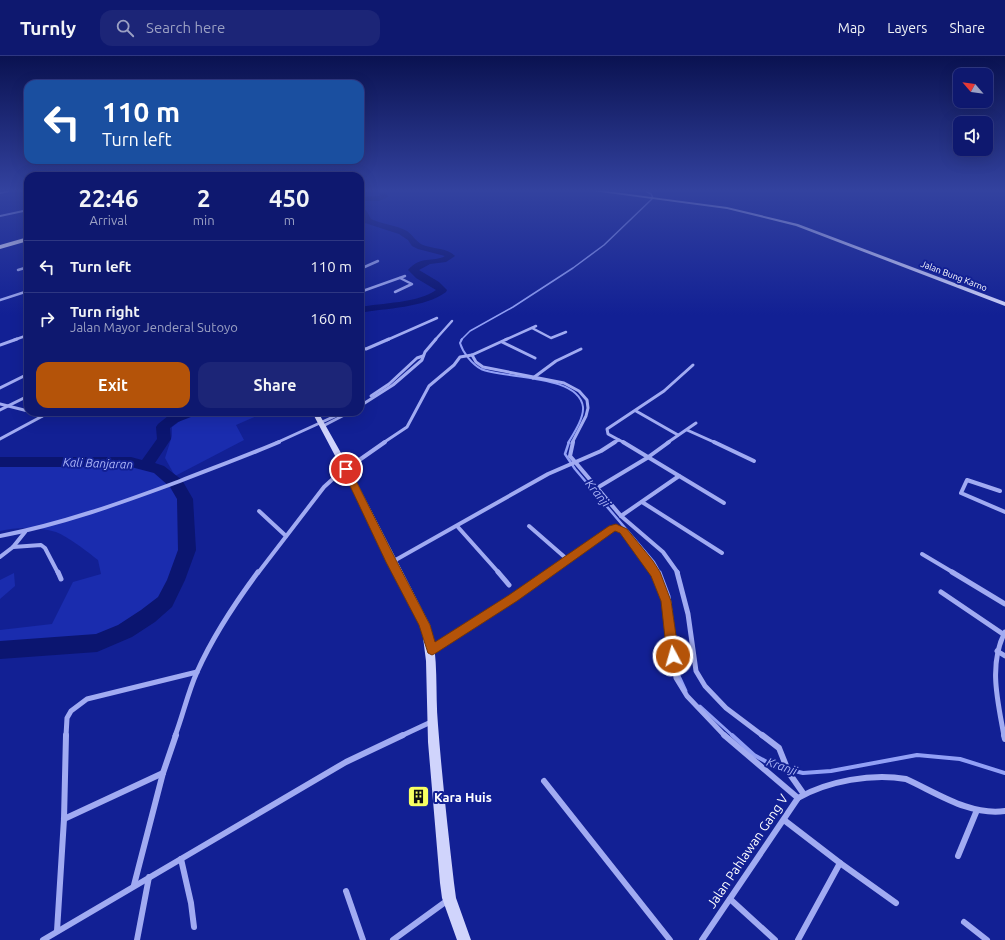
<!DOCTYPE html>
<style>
:root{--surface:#0e186f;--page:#1c2577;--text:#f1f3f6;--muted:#9ba0c3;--line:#2e3782;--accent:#b45309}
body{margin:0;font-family:Ubuntu,sans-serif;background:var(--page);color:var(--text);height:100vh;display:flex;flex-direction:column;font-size:15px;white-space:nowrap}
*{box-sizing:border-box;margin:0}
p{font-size:13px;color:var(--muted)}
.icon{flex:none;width:22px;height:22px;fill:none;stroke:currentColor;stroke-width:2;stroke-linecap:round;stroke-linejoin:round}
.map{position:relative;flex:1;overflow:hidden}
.details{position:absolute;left:24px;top:116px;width:340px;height:244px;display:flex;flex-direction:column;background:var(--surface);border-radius:12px;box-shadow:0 4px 16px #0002,0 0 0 1px var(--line)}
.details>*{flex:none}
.hud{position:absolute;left:24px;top:24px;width:340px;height:84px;border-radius:12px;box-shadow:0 4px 16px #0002,0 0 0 1px var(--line);background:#1a4fa0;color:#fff;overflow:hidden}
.needle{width:26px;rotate:298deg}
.buttons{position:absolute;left:953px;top:12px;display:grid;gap:8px}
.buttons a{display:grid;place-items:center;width:40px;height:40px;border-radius:8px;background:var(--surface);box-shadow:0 4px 16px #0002,0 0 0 1px var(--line);font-size:20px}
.pin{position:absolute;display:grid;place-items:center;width:34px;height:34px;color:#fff;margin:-17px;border:2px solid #fff;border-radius:50%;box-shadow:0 1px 4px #0007}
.me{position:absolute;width:44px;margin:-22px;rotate:354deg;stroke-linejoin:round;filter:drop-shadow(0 0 3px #0008)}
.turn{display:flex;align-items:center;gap:14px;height:84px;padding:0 12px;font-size:18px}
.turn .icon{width:52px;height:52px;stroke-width:2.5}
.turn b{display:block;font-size:28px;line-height:34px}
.eta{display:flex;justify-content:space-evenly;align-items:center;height:68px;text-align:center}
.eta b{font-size:24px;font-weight:700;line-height:28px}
.cta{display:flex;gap:8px;margin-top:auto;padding:8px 12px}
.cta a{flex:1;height:46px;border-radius:12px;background:var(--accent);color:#fff;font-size:16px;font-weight:700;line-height:46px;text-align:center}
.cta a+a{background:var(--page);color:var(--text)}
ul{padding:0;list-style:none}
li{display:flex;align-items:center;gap:12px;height:52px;padding:0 12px;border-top:1px solid var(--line)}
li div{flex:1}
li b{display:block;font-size:15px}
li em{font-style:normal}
header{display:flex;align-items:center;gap:24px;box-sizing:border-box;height:56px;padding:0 20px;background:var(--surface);border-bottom:1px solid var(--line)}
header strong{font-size:19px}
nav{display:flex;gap:22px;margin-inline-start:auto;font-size:14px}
.search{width:280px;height:36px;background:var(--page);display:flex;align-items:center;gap:10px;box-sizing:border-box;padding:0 14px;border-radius:12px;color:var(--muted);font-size:15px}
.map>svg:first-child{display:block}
</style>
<header>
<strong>Turnly</strong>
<div class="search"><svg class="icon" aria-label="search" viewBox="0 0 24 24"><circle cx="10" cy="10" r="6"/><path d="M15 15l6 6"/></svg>Search here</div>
<nav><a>Map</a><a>Layers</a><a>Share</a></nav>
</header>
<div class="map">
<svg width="1005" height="884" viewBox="0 0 1005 884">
<rect width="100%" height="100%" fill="#122094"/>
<g fill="#1a2cae">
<polygon points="215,356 266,356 236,369 244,384 175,420 165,402 172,380 172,371 184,362"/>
<path d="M0 406H131L159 413 176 428 185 443 187 494 176 524 165 546 148 560 125 575 97 587 0 594V574L52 568 73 526 101 518 98 504C88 496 67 480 56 476 39 471 17 471 0 475Z"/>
<polygon points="14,517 15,530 0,543 0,524"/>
</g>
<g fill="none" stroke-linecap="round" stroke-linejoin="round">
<polyline stroke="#92a0f6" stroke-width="1.5" points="461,284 470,275 513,251 573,212 604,189 653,142 651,138 646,135"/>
<path stroke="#92a0f6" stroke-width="2" d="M462 283 460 287C463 297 472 308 481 313 504 323 579 318 583 351 584 362 574 377 568 387"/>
<polyline stroke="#92a0f6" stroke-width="2.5" points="569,386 565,398 575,413 654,506 660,517"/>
<g stroke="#92a0f6" stroke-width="3">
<polyline points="660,516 669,540 679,620 686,635"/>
<polyline points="700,650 733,680"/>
</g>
<polyline stroke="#92a0f6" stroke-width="4" points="732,679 754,699 774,710 803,717 831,715 917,699 960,703 1005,717"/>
<g fill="#0b1570" fill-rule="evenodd">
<polygon points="377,135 385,135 388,141 379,145 360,145 360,141 380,140"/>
<path d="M360 154H366L371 163C382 168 396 169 407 175 413 179 416 186 423 189 433 193 448 192 455 200L446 206 430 208 419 214 439 226 447 234 446 236C425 252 385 252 360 257V251C381 247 419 247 436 234L416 222 408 214C421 199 433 207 445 200L418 193 412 190 408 184 399 178 365 167 360 158Z"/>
<polygon points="179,356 198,356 196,359 178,366 170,372 171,383 155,407 164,410 182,424 193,443 196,494 185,524 172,551 155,566 132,581 97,596 0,603 0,585 96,578 118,569 141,554 158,541 167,524 178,494 177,443 170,431 154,417 131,411 0,411 0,401 131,401 142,404 157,383 156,371 158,368 168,360"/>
</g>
</g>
<polygon fill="#2031b3" stroke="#c8cffd" points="423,734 425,743 415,747 413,738"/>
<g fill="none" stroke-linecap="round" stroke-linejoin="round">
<g stroke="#a1abf2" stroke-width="2">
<polyline points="0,137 9,135"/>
<polyline points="0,160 28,154"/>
<polyline points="360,197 363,198 360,200"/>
</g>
<g stroke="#a1abf2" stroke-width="2.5">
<polyline points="360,213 378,205"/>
<polyline points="18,214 28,211"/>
<polyline points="360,236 405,220"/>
<polyline points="395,236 412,228 400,222"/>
<polyline points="0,244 28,235"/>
<polyline points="532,272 551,282 566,276"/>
<polyline points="14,284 28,279"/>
<polyline points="387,284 437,262"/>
<polyline points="435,284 452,265"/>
<polyline points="505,284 536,270"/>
</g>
<g stroke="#a1abf2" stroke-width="3">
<polyline points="502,286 535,302"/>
<polyline points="0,289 17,283"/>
<polyline points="360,292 366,293 389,283"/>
<polyline points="472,299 476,306 483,311 564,327 579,335 587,344 588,352 586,360 572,387"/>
<polyline points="360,312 362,311"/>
<polyline points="533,322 556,305 581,293"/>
<polyline points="0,332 28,318"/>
<polyline points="371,340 389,328 417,302 423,300"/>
<polyline points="0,348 28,355"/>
<polyline points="360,350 393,329 422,304 425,296 436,283"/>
<polyline points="0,354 28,340"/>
<polyline points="636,355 678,379"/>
<polyline points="31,356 42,360"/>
<polyline points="323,370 350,356"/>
<polyline points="687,374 716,387"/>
<polyline points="0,383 50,356"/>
<polyline points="619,384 625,387"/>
<polyline points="276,387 344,356"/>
<polyline points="383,387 407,371 429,330 454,309 460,301 472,299 507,283"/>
<polyline points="613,387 619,384 608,378 607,373 664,335 693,309"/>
<polyline points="667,387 696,367"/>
</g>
<g stroke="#a1abf2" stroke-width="4">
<polyline points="573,386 570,400 621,460 663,496 678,517"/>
<polyline points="623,386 724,447"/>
<polyline points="714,386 754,405"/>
<polyline points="597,432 647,402 669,386"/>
<polyline points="1000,435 967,424 961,437 1005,456"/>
<polyline points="642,446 722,497"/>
<polyline points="259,455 286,480"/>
<polyline points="621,460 679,420"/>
<polyline points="457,470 499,517"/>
<polyline points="529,470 568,504"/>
<path d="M0 480C62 468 121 447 180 425 213 412 246 400 279 386"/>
<polyline points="13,491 41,489 45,492 58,517"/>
<polyline points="922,498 954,517"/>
<polyline points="0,501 13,491 25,476"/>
<polyline points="392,506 548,418 601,395 615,386"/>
<polyline points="258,517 324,431 335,421 385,386"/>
<polyline points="549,517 613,473 620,473 650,508 655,517"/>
</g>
<g stroke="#a1abf2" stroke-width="5">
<polyline points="58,516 61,523"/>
<polyline points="498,516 509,529"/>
<polyline points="655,516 666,545 676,622 687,640 725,680"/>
<polyline points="677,516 688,558 696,615 705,630 726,652 763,680"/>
<polyline points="952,516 1005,548"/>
<polyline points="941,536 1003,578"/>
<polyline points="432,594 550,516"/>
<polyline points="997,595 1005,600"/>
<polyline points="66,680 67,662 71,655 87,643 197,616"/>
<path d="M175 680C183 659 188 636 197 616 213 580 235 547 258 516"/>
<polyline points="401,680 431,666"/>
<path d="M1004 680C998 646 988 609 1005 576"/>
</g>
<g stroke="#a1abf2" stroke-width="6">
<polyline points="724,679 798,742"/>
<polyline points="762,679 779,692 789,717 803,737"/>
<polyline points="1004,679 1005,683"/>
<polyline points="544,725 670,884"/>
<polyline points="64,763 163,717"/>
<polyline points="784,764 840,807 896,847"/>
<polyline points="958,800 977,754"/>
<polyline points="181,803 191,847 194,871"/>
<polyline points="134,829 163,717 176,679"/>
<polyline points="346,835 363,884"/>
<polyline points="730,843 775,884"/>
<polyline points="964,866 987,884"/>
<polyline points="57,875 64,763 66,679"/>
<polyline points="43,884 346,706 403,679"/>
<polyline points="137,884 149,821"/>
<polyline points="393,884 448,844"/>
<path d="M702 884 798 742C828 725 872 717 906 723 937 737 970 760 1005 755"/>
<polyline points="798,884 840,807"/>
</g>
<g fill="#d0d4fc" fill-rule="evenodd">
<polygon points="593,135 606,135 727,151 798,168 1005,246 1005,250 796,170 727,153"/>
<path d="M312 356H318L350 413 430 569C439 602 435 635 438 669 442 722 448 774 454 827L456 842 471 884H457L442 842 440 827 428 686 426 605 423 581 420 569 342 413Z"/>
</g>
<polygon fill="#ecedff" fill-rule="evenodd" points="28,181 28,185 0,193 0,189"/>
</g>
<linearGradient id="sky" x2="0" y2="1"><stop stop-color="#0a1251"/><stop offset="0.52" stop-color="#33429f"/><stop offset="1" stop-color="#33429f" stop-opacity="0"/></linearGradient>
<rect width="1005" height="259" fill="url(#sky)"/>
<polygon fill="#b45309" stroke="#753606" points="346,410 350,413 397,506 430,569 435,586 509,539 609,470 616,468 627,473 653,505 660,516 671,545 679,600 677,603 673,605 669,603 667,600 661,545 651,520 620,477 615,475 517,545 436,597 432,599 428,597 419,569 386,506 342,413"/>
<defs>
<symbol id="building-square" viewBox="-11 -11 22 22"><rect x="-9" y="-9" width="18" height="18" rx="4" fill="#f8ff62" stroke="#122094"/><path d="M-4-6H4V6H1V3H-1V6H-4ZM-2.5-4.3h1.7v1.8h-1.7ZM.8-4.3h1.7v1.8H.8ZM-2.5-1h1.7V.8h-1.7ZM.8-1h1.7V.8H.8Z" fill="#111"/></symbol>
</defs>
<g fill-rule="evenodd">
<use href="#building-square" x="406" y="728" width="25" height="25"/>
</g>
<g text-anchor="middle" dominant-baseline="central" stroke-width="4" stroke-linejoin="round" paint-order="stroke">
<g font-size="9" fill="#fff" stroke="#122094">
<text transform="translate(954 220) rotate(21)">Jalan Bung Karno</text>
</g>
<g font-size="12" font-style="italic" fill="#adb6f9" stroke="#122094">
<text transform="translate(98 407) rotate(2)">Kali Banjaran</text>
<text transform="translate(598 437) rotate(51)">Kranji</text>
<text transform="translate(782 710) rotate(19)">Kranji</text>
</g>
<g font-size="13" font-weight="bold" fill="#fff" stroke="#122094" text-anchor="start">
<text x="434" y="741">Kara Huis</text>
</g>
<g font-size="13" fill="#fff" stroke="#122094">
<text transform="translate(747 795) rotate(-56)">Jalan Pahlawan Gang V</text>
</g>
</g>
</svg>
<div class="buttons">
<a><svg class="needle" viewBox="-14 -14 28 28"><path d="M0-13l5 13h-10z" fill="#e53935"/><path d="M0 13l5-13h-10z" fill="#9ba0c3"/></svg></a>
<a><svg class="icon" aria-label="sound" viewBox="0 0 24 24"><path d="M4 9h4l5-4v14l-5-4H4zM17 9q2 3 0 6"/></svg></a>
</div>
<div class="pin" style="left:346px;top:413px;background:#d93025"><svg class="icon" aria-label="arrive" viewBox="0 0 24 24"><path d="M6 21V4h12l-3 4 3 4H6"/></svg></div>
<svg class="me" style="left:673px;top:600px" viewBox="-20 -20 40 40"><circle r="17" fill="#b45309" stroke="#fff" stroke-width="3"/><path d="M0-11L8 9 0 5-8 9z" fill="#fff"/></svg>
<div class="hud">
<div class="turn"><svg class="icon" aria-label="left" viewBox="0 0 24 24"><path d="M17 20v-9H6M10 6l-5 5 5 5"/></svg><div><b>110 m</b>Turn left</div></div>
</div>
<section class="details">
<div class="eta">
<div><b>22:46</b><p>Arrival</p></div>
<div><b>2</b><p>min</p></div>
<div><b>450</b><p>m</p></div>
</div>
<ul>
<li><svg class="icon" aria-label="left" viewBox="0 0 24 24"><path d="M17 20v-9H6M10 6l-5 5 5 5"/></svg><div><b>Turn left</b></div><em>110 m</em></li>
<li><svg class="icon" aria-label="right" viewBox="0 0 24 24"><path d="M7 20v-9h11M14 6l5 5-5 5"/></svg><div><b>Turn right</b><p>Jalan Mayor Jenderal Sutoyo</p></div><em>160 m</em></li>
</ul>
<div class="cta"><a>Exit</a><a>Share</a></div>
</section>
</div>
